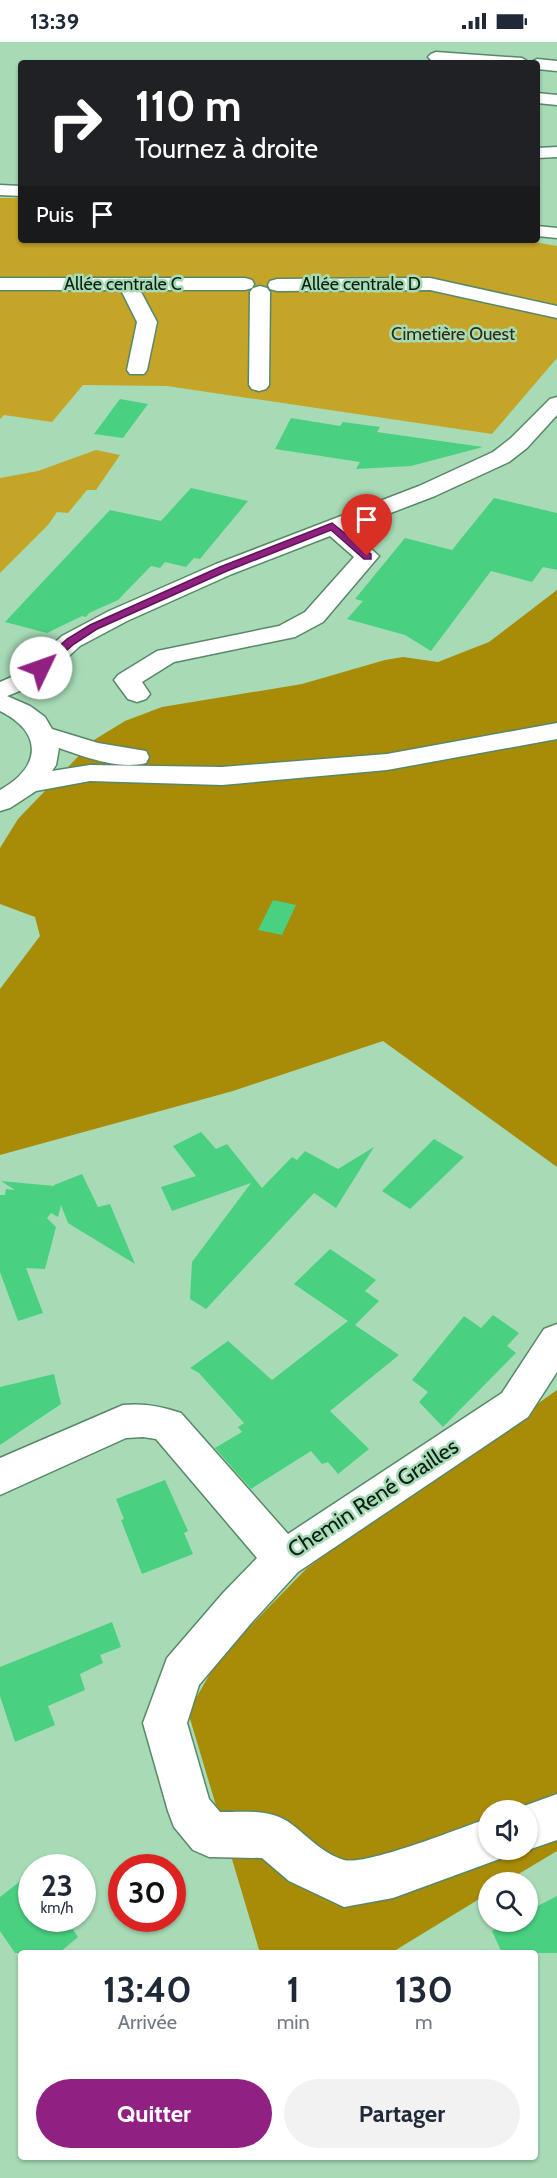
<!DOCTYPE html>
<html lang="fr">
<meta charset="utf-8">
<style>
:root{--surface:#fff;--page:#f2f2f3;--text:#1f2937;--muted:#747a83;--accent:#902183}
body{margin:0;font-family:Cabin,sans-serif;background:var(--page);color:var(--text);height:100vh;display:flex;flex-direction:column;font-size:22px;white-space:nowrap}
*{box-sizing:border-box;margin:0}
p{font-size:20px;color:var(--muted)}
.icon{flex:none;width:33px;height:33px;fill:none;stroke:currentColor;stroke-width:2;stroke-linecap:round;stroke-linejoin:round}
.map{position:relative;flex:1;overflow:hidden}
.panel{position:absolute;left:18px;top:1908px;width:520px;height:210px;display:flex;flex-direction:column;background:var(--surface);border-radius:6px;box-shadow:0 2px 4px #0004}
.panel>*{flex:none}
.top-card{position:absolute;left:18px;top:18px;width:522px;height:183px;border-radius:6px;box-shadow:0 2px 4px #0004;background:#202124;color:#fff;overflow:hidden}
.tools{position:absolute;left:478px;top:1758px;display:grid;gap:12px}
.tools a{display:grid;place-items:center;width:60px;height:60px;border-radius:50%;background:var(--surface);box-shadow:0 2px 4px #0004;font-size:30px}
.speed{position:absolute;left:18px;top:1812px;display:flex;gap:12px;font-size:30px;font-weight:700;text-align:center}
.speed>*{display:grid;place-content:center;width:78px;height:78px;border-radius:50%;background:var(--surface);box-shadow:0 2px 4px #0004;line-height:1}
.speed small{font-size:15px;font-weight:400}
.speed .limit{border:9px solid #d22;background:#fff;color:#111}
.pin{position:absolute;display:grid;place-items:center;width:51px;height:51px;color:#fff;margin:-62px -26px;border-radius:50% 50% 50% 0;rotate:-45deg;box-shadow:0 0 6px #0007}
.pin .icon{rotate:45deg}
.me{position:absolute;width:66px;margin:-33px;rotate:48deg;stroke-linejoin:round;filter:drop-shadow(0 0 4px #0008)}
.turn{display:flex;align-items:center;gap:21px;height:126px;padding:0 18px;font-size:27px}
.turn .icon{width:78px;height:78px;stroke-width:2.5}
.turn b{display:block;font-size:42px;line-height:51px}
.then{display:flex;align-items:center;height:57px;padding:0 18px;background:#0003;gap:12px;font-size:22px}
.eta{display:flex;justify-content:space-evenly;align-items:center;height:102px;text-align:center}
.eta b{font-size:36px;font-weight:800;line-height:42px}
.action{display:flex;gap:12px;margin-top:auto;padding:12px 18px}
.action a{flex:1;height:69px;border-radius:36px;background:var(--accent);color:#fff;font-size:24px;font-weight:800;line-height:69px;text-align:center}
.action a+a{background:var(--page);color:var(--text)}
.status{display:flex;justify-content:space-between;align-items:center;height:42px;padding:0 30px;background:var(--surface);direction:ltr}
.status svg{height:16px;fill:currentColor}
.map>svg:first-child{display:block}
</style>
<div class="status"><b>13:39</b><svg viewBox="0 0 49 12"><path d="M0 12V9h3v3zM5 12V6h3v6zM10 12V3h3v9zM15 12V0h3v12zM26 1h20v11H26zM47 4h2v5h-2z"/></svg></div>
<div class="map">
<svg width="557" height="2136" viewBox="0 0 557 2136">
<rect width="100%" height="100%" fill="#a7dbb6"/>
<g fill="#c4a527">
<polygon points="0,156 21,156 21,198 523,198 557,204 557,316 492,392 167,344 83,343 52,380 4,373 0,377"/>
<polygon points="96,408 120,413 96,448 87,448 68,471 57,470 48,483 0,531 0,436 38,429"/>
</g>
<g fill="#a88b07" fill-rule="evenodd">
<polygon points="557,548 557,1125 383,999 233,1049 0,1113 0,947 40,894 35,875 0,862 0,806 18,777 94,698 125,679 162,665 302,642 385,618 403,615 438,620 489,600"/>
<path d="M557 1348V1809L505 1840H489V1851L391 1911H260L188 1670 219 1616 307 1526ZM489 1768H528V1808H489Z"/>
</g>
<g fill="#4ad081">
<polygon points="120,357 148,362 123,396 94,392"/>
<polygon points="291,376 340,384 343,380 380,385 377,390 483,405 411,424 356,427 360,420 275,407"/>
<polygon points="191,446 248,459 200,517 194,516 186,525 165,520 160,526 151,524 118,558 89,571 86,575 82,574 47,591 5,580 110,468 161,479"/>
<polygon points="494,456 557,471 557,528 543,525 532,540 491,529 431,609 405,593 347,577 363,559 355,557 405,496 452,508"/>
<polygon points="273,858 296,863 282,893 258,888"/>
<polygon points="201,1090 216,1107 227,1102 262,1146 292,1115 297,1118 305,1109 338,1127 374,1105 336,1166 314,1151 206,1267 190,1257 192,1220 251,1141 172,1169 161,1145 196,1134 173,1104"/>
<polygon points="434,1097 464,1115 410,1167 382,1149"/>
<polygon points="82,1132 98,1165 110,1162 135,1222 68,1181 61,1163 58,1175 51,1171 47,1176 56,1185 45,1227 26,1226 43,1271 18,1279 0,1230 0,1153 5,1153 6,1147 15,1148 1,1139 54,1144 54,1143"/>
<polygon points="330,1207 376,1238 365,1249 379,1259 355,1283 399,1313 330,1369 369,1407 338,1432 328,1420 322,1422 311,1409 251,1447 215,1406 242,1390 238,1385 244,1381 199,1331 190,1326 228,1299 272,1338 348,1279 294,1242"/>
<polygon points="493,1273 519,1291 507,1304 516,1311 443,1385 419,1360 428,1350 412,1338 464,1274 481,1286"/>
<polygon points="54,1332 61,1362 0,1403 0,1345"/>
<polygon points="165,1438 188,1489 184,1491 193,1512 142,1532 121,1478 124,1477 116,1457"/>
<polygon points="112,1580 121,1605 100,1613 103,1621 80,1632 85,1648 48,1664 55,1683 15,1700 0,1654 0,1625"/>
<polygon points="32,1830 32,1876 65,1876 78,1895 59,1911 15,1911 0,1889 0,1855"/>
<polygon points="557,1854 557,1911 502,1911 492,1889 509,1880 528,1880 528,1869"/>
</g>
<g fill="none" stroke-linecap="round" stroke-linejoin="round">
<defs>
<g id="minor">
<polygon points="436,10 522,16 530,21 457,21 431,18 428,15 431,12"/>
<polygon points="537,17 557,19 557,29 537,27 537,21 530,21"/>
<polygon points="537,51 557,53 557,63 537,61"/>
<polygon points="557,105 557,115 537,116 537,106"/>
<polygon points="0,236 245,236 252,238 254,242 252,246 245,248 140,248 157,280 147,328 144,332 130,332 127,328 137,280 121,248 0,248"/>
<polygon points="430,236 557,264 557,276 430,248 277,249 270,247 268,243 270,239 277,237"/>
<polygon points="260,244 267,246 270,250 269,343 266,347 259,349 252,347 249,343 250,250 253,246"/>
<polygon points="557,355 557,373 527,406 509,420 435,454 349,487 379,514 323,580 295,595 174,620 142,640 150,652 146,657 137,660 128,657 114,638 118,633 157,609 279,584 305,570 354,515 330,494 232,532 127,579 80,604 39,641 0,657 0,640 21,631 62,594 109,569 216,522 419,444 493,410 511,396 550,357"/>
<path d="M557 1282V1330L528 1375 298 1530 253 1579 199 1643 187 1681 209 1757 220 1770C241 1770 269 1767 287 1779 306 1792 321 1811 344 1818 366 1824 463 1785 489 1776V1808H508L505 1815 393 1856 344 1865 289 1839 262 1816 209 1815 193 1808 174 1785 168 1769 143 1681 167 1616 223 1551 257 1516 156 1397 143 1395 126 1396 0 1453V1416L123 1363C144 1361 161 1364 181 1371L288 1492 502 1351 544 1287Z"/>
<polygon points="557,1752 557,1798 528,1808 528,1768 513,1768"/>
</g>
<g id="major">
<polygon points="0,143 21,144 21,154 0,153"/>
<polygon points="537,184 557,186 557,196 537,194"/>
<path d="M0 651 30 664 45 675 52 687 98 701 146 709 149 715 146 721C119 728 85 715 59 706L56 723 52 729 90 723 222 725 387 712 557 681V697L387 728 222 743 90 739 36 749 10 766 0 769V748C41 725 44 691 0 669Z"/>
</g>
</defs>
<use href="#minor" stroke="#578867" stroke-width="3"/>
<use href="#major" stroke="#578867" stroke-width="3"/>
<use href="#minor" fill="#fff" fill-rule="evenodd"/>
<use href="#major" fill="#fff" fill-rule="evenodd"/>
</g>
<polygon fill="#902183" stroke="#5e1555" stroke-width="1.5" points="332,481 371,512 371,517 364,517 331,488 227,529 97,587 74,602 44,628 35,626 67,597 90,583 220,525"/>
<g text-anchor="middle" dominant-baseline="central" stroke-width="5" stroke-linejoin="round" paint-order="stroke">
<g font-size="18" fill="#0a1f12" stroke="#a7dbb6">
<text x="123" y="242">Allée centrale C</text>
<text x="361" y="242">Allée centrale D</text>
</g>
<g font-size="18" fill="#302a12" stroke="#a7dbb6">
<text x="453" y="292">Cimetière Ouest</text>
</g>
<g font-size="22" fill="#0a1f12" stroke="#a7dbb6">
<text transform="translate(373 1456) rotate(-33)">Chemin René Grailles</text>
</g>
</g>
</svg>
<div class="tools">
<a><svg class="icon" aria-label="sound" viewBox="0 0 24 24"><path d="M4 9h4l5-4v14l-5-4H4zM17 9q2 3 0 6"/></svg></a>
<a><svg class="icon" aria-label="search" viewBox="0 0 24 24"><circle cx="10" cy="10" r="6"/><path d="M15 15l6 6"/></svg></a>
</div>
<div class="speed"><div>23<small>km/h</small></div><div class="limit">30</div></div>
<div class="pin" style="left:367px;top:514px;background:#d93025"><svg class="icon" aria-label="arrive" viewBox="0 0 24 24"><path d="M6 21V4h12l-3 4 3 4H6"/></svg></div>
<svg class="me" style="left:41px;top:626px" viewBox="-20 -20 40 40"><circle r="19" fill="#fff"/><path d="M0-13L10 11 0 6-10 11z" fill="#902183"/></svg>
<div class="top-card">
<div class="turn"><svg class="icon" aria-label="right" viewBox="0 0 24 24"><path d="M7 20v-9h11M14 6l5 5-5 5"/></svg><div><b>110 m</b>Tournez à droite</div></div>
<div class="then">Puis<svg class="icon" aria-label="arrive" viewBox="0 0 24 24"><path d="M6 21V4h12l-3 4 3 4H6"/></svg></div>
</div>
<section class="panel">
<div class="eta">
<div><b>13:40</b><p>Arrivée</p></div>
<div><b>1</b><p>min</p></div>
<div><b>130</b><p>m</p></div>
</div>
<div class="action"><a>Quitter</a><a>Partager</a></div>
</section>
</div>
